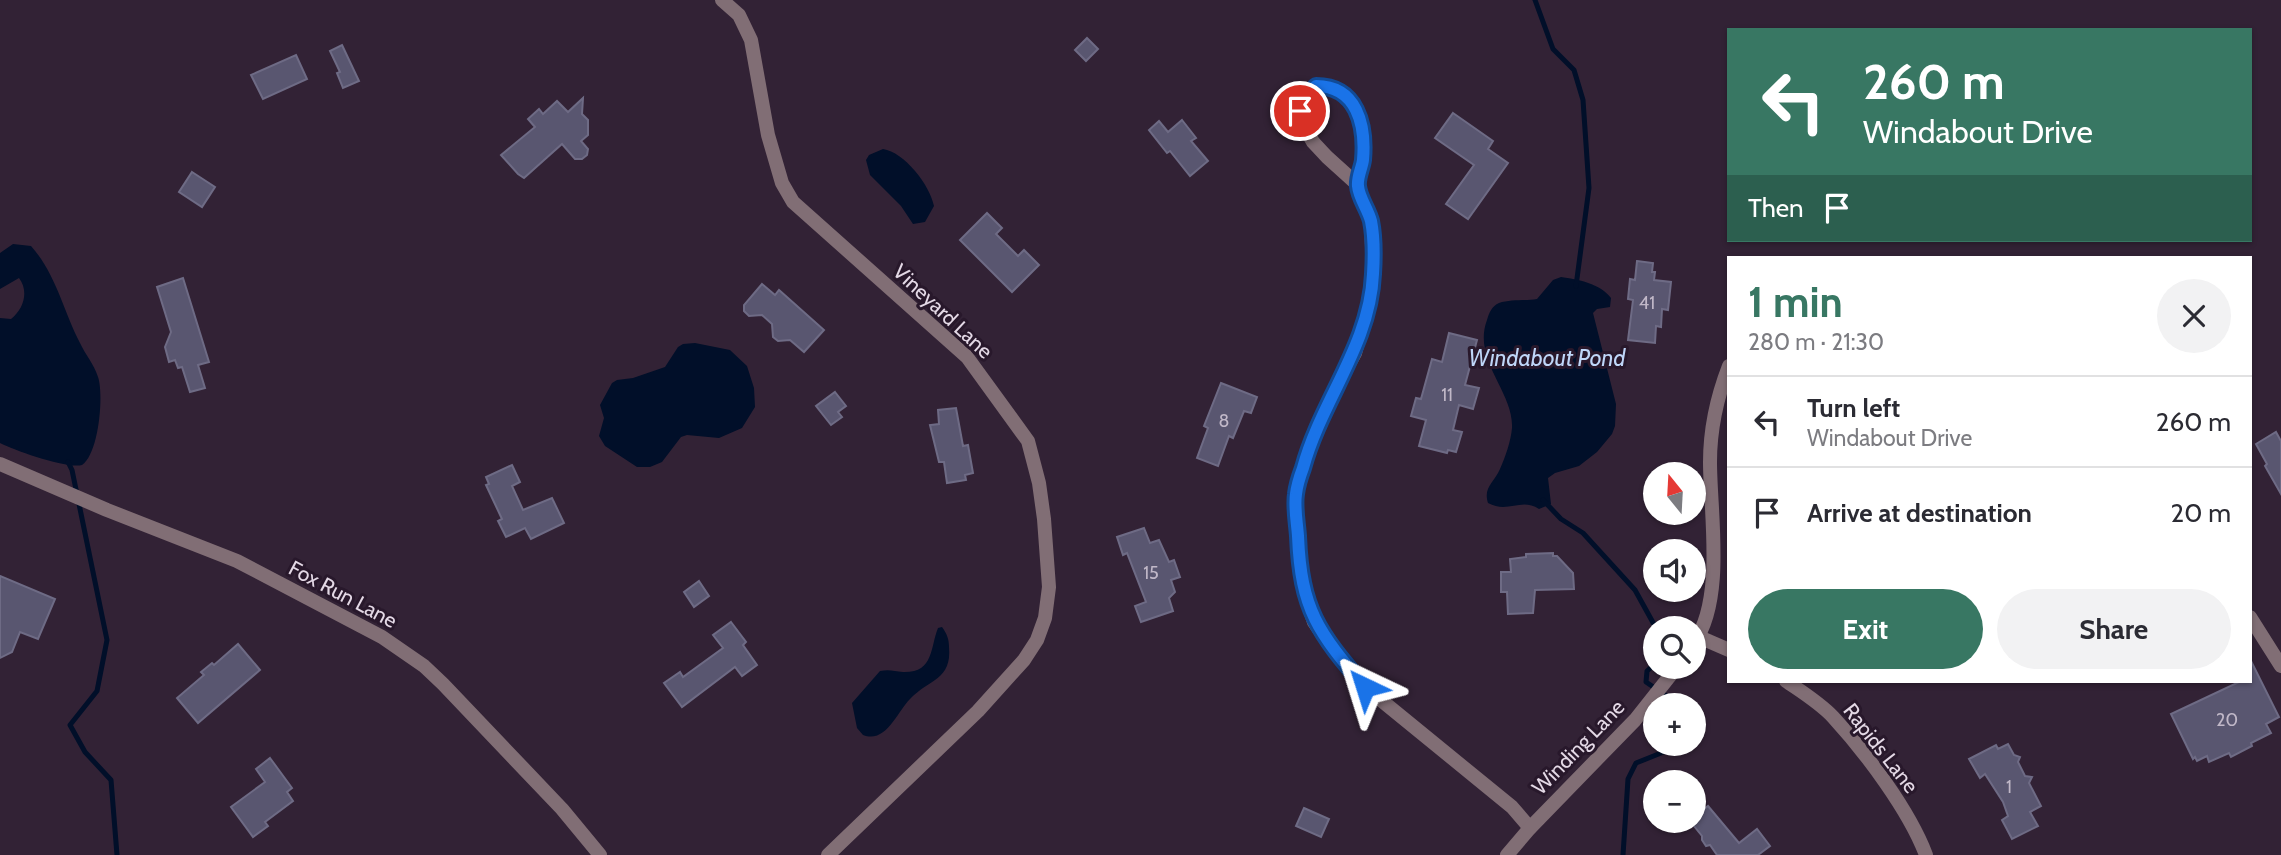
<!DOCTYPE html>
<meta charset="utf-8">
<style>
:root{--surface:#fff;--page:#f2f2f3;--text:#2b2b33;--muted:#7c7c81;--line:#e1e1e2;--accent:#387763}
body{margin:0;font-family:Cabin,sans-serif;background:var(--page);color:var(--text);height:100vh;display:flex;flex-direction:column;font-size:26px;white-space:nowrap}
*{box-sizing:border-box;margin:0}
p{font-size:23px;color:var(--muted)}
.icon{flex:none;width:38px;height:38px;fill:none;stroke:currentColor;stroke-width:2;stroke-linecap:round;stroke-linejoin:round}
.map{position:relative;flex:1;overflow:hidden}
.drawer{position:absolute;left:1727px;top:256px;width:525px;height:427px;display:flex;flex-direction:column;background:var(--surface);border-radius:0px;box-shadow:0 2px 5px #0004}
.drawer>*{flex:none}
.banner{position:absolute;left:1727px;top:28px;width:525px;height:214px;border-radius:0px;box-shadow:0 2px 5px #0004;background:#387763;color:#fff;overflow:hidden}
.needle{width:46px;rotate:342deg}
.fabs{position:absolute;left:1643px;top:462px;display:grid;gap:14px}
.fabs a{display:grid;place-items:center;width:63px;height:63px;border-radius:50%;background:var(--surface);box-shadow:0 2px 5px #0004;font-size:35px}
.pin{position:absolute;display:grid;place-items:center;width:60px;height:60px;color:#fff;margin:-30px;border:4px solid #fff;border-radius:50%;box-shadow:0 2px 7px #0007}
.me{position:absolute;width:77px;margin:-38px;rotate:319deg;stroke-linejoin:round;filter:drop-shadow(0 0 5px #0008)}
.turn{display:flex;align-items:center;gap:24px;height:147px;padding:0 21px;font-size:32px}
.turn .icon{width:91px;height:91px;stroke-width:2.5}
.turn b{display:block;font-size:49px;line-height:60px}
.then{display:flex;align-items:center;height:66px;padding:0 21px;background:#0003;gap:14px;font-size:26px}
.round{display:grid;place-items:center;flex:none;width:74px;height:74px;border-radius:37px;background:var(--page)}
.head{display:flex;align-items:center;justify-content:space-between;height:119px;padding:0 21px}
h1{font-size:42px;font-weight:800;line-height:52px;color:var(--accent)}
.action{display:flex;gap:14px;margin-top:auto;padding:14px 21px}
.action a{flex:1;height:80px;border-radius:42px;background:var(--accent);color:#fff;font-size:28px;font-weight:800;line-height:80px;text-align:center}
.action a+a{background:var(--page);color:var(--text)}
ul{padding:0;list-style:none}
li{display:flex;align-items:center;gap:21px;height:91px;padding:0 21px;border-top:2px solid var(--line)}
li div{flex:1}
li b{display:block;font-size:26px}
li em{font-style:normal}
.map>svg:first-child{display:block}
</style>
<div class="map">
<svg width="2281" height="855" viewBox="0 0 2281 855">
<rect width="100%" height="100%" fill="#322235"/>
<g fill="#010f29">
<path d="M883 149C904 152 930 185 934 206L925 222 913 224 901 206 870 175 866 160 869 155Z"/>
<path d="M13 244 31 246C56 274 63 310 80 343 85 354 94 364 98 377 104 394 99 454 82 465 67 469 16 451 0 443V318L11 319C24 309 29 291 19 278L0 289V253Z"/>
<path d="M1561 277C1577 279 1601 284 1611 298L1610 307 1597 309 1593 313 1616 404 1615 426 1612 434 1597 452 1579 466 1555 473 1548 478 1551 504 1539 509C1521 497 1508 514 1488 503 1483 487 1494 483 1500 469 1505 458 1511 441 1512 428 1514 392 1472 360 1487 320 1489 313 1492 306 1499 303 1510 299 1525 301 1537 299L1553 280Z"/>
<polygon points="695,343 730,350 747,366 754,388 755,407 742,428 719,438 687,435 681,437 662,462 650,467 637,467 605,446 599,436 604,418 600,405 612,383 617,380 633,378 665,367 678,347 683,344"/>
<path d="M942 627C947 634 949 639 949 647 952 680 929 679 910 699 897 712 886 744 863 735L857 728 852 703 880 671C889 669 894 671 903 672 934 673 930 648 938 628Z"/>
</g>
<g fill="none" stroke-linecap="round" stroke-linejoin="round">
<g stroke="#010f29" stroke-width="5">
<polyline points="1535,0 1553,49 1574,70 1583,100 1589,188 1576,286"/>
<polyline points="68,462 72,470 107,640 97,691 70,725 85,752 111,780 117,855"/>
<polyline points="1543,500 1561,519 1583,533 1635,590 1656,628"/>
<polyline points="1656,663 1647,671 1646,682 1671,699 1676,705"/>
<polyline points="1623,855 1628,779 1636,763 1671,749 1678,744"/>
</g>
</g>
<g fill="#595670" stroke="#6e6b85" stroke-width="2">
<polygon points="1087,38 1098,49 1086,61 1075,50"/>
<polygon points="342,45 359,81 343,88 337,73 340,72 330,51"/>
<polygon points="296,55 307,79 263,99 251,75"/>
<polygon points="583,98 582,114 588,120 588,135 581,141 588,149 587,155 582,159 575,159 562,144 524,178 518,174 501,155 535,127 528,119 539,109 543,114 557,101 568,112"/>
<polygon points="1453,113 1493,141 1488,149 1508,163 1468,219 1446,204 1474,165 1435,138"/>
<polygon points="1182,120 1196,138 1191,141 1208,161 1190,176 1170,151 1167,153 1149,130 1159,121 1168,132"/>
<polygon points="192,172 215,187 202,207 179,192"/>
<polygon points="987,213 1002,228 996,234 1018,256 1024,250 1039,265 1012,292 960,240"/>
<polygon points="1637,261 1653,263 1652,272 1655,272 1654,280 1671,282 1668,310 1662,309 1661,327 1656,326 1655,343 1628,340 1633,300 1628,299 1630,279 1635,280"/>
<polygon points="183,278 209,362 198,365 205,388 190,392 182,367 178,368 175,360 169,362 165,347 171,332 157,287"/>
<polygon points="762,284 775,295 779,290 824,330 804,352 790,340 778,341 773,337 772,324 762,315 749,316 744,311 744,305"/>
<polygon points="1449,333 1477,340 1465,385 1479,388 1473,409 1459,405 1453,430 1462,432 1456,452 1448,450 1447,453 1419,446 1426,420 1411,416 1416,398 1421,399 1432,359 1442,362"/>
<polygon points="1221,383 1257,397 1251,413 1244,411 1233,438 1229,436 1218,466 1197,458 1208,428 1204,426"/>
<polygon points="835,392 846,406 838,412 842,417 831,425 816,406"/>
<polygon points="956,408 963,446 968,445 973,473 965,475 966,480 947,483 944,462 939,462 930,425 939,424 938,410"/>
<polygon points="2276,432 2281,441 2281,494 2265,466 2267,464 2256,444"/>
<polygon points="512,465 520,482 512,486 523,510 552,498 564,523 531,539 525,528 506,537 498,521 502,519 486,485 489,484 486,477"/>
<polygon points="1144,528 1150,543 1159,540 1169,562 1174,560 1180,577 1171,580 1175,592 1169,598 1173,611 1141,622 1135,606 1146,602 1127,553 1123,555 1117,537"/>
<polygon points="1553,553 1553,556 1557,556 1573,573 1574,589 1535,590 1533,613 1508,614 1507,592 1501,592 1501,572 1511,572 1510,559 1526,557 1526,554"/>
<polygon points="0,576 55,599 38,639 20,632 12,652 0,658"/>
<polygon points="699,581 709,596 694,607 684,592"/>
<polygon points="731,622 746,642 743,645 757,665 742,676 735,667 682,707 664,683 680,672 683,677 723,648 713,635"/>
<polygon points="238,644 260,670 198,723 177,698 204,675 201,672 212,663 214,665"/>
<polygon points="2250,659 2279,717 2266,724 2271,733 2251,743 2252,746 2231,757 2229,753 2209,762 2207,756 2197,761 2195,757 2193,759 2171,714 2241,681 2250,681"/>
<polygon points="2008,744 2014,755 2020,757 2018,762 2025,776 2032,777 2029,783 2041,806 2030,812 2038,826 2012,839 2002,820 2008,816 2003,802 1985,774 1980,778 1969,759 1996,745 1998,749"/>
<polygon points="270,758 292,788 287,792 293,801 265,822 268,826 253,837 231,807 265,782 256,769"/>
<polygon points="1708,806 1739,843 1757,829 1770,846 1758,855 1717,855 1710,845 1706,846 1702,840 1702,836 1690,821 1694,821 1694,817"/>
<polygon points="1304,808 1329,819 1321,837 1296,826"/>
</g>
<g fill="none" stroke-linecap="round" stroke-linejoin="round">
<g stroke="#816e75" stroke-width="14">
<polyline points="722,0 739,15 751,40 768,135 782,183 793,202 967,357 1028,441 1039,483 1044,519 1049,587 1045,618 1037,640 1024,660 978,711 828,855"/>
<path d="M1358 185C1366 147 1370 86 1316 86L1305 97 1300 111 1304 126 1313 142 1327 157 1358 185 1371 222 1373 274 1367 310 1355 353 1331 396 1308 449 1296 493 1299 564 1304 592 1314 622 1334 651 1365 687 1512 807 1530 828"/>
<polyline points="0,464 107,510 237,561 382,637 424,666 443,684 562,809 600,855"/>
<polyline points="2250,617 2281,666"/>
<polyline points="1699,637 1729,650"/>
<path d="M1694 643C1725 599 1710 513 1710 462 1710 429 1717 397 1729 366"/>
<path d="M1786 681C1802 692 1820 703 1833 717 1866 753 1909 810 1926 855"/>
<polyline points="1507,855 1530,828 1635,720 1677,667"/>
</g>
</g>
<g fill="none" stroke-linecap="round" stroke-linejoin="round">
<defs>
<path id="route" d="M1300 111 1305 97 1316 86C1357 86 1366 125 1363 160 1362 168 1357 177 1358 186 1359 198 1368 209 1371 221 1374 236 1374 258 1373 274 1370 345 1321 401 1303 468 1300 476 1297 485 1296 494 1294 507 1297 522 1298 536 1301 610 1318 632 1365 687"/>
</defs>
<use href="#route" stroke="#114b97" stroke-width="18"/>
<use href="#route" stroke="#1a73e8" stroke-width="12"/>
</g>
<g text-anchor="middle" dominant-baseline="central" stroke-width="6" stroke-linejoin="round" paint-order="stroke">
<g font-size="18" fill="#c1b8c8">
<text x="1647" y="303">41</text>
<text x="1447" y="395">11</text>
<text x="1224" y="421">8</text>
<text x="1151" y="573">15</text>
<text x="2227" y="720">20</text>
<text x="2009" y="787">1</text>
</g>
<g font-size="21" fill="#e4d9e6" stroke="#28182b">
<text transform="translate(943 311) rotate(43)">Vineyard Lane</text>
<text transform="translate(343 594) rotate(28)">Fox Run Lane</text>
<text transform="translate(1578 747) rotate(-46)">Winding Lane</text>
<text transform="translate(1881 748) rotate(52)">Rapids Lane</text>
</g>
<g font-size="23" font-style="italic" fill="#bfd6f8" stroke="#28182b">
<text x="1547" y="358">Windabout Pond</text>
</g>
</g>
</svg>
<div class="fabs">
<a><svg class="needle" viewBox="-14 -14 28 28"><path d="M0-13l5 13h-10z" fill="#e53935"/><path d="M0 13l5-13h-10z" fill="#7c7c81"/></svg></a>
<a><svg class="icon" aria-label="sound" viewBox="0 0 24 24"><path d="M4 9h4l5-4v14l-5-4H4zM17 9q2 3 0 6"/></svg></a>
<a><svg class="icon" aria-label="search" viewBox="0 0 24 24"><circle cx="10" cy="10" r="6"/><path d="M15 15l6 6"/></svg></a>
<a>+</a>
<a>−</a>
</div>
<div class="pin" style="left:1300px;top:111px;background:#d93025"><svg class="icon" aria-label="arrive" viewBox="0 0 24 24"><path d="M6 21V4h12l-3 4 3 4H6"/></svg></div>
<svg class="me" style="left:1365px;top:687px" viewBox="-20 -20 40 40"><path d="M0-17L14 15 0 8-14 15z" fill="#1a73e8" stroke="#fff" stroke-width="4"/></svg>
<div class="banner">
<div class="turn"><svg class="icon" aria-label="left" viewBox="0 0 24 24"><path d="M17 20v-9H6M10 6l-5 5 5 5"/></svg><div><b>260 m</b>Windabout Drive</div></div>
<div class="then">Then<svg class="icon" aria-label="arrive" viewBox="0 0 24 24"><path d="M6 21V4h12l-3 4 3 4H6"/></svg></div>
</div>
<section class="drawer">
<div class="head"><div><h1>1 min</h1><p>280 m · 21:30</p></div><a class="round"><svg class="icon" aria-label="close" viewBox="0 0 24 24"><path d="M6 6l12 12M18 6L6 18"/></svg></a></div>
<ul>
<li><svg class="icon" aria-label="left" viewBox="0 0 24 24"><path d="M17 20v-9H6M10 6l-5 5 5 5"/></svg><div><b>Turn left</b><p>Windabout Drive</p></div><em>260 m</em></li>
<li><svg class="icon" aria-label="arrive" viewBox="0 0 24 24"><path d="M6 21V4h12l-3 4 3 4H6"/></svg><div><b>Arrive at destination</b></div><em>20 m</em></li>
</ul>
<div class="action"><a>Exit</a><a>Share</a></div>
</section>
</div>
